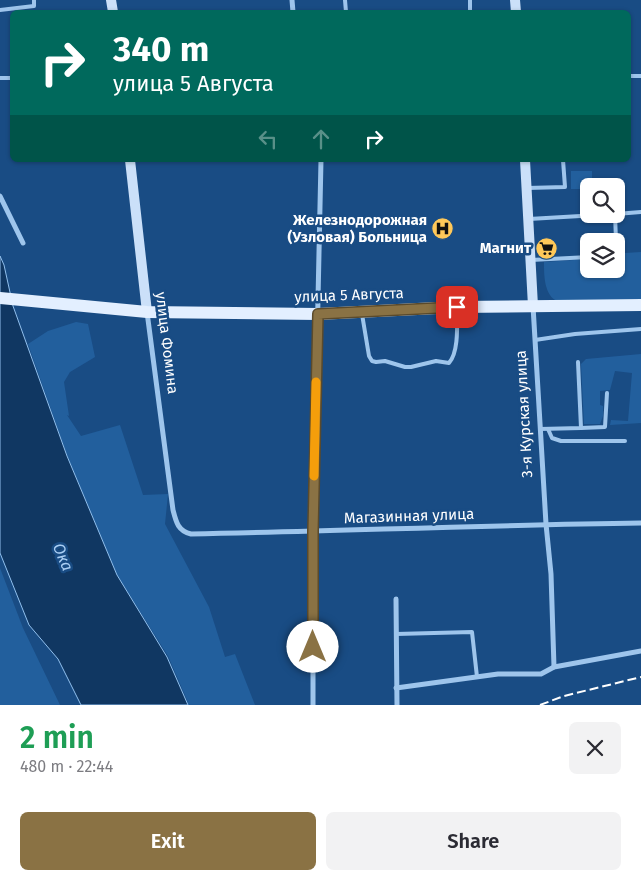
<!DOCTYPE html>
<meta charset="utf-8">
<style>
:root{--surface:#fff;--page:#f2f2f3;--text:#2b2b33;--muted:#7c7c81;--accent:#8a7244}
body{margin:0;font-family:"Fira Sans",sans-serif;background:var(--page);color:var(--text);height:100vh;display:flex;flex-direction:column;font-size:19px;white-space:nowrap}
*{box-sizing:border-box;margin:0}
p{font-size:16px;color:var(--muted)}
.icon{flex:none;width:28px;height:28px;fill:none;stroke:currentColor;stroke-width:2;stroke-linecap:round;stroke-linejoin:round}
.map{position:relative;height:705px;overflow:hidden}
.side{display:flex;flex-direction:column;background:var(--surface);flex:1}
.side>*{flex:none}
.banner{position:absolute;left:10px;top:10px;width:621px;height:152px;border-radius:8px;box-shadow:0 1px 4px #0004;background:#00695c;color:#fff;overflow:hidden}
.buttons{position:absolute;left:580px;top:178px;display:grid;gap:10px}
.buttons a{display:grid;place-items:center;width:45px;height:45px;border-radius:8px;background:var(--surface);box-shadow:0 1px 4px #0004;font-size:25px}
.pin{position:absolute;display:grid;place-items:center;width:42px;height:42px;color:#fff;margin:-21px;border-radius:10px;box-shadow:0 2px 8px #0006}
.me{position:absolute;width:55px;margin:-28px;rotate:0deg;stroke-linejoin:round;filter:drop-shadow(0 0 4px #0008)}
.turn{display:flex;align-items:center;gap:18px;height:105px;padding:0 20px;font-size:22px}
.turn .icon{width:65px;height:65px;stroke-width:2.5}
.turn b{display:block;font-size:35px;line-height:42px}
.lanes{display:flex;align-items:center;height:48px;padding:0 20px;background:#0003;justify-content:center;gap:25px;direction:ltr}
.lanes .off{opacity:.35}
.round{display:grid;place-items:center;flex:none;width:52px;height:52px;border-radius:8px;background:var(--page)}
.summary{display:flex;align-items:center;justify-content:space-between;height:85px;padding:0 20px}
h1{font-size:30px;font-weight:600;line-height:38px;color:#1e9e55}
.cta{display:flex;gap:10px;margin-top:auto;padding:10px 20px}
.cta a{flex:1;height:58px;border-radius:8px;background:var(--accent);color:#fff;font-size:20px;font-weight:600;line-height:58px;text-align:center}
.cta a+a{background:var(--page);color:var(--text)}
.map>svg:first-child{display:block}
</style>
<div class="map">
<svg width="641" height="705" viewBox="0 0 641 705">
<rect width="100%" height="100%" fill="#194c84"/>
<g fill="#225f9d">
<polygon points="571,171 592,171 592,186 589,186 589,189 571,189"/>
<path d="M641 252V299L558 302C544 295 544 276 544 262L589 259V269H616V258H620L625 253Z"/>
<polygon points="76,322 88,324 95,357 70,372 64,382 69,416 67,415 81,436 120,425 143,495 168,494 165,524 209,607 225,657 235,654 255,705 188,705 187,700 168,656 117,575 67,455 28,344 48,331"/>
<polygon points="641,354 641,423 610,425 611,420 628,421 632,373 615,371 610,390 600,391 600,405 603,406 603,416 600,424 584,424 581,364 586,359"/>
<polygon points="0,568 23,628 60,705 0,705"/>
</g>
<polygon fill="#103762" stroke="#91c0ee" points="0,256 4,265 13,306 67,456 117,575 167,657 188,705 81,705 58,659 29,625 0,553"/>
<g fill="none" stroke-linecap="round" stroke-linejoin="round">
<g stroke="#9ec5ec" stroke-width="4">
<polyline points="345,0 346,12"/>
<polyline points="470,0 470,12"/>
<polyline points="0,10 34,6 34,0"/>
<polyline points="629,76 641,76"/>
<polyline points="0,78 12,78"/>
<polyline points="609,160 611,160"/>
<polyline points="527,188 565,187 563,160"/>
<polyline points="616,214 641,212"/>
<polyline points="529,219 615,214 616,241"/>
<polyline points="616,252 616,256"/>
<polyline points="531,260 589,257"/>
<path d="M362 314 369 356 372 361 376 362 385 361 405 367H411L436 361 449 363C459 352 457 324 457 309"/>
<polyline points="535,340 575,334 641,329"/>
<polyline points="581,428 605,427 607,393"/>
<polyline points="540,429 581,428 578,362"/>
<polyline points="548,429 552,438 561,441 625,441"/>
<polyline points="396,634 472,632 477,677"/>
</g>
<g stroke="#9ec5ec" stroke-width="5">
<polyline points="292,0 293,12"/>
<polyline points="0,196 23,243"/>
<polyline points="533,306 546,524 551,574 554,667"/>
<path d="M147 312 173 510C176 522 178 531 191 534 341 531 491 525 641 523"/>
<polyline points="396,599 397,705"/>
<polyline points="396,688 498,674 541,674 554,667 641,651"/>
<polyline points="313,705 313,531 321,160"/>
</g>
<g stroke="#cbe0f9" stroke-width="10">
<polyline points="111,0 113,12"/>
<polyline points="515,0 516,12"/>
<polyline points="130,160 147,312"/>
<polyline points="525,160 533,306"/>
</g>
<polyline stroke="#e3efff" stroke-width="12" points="0,298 147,312 318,314 457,307 641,305"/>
<polyline stroke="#fff" stroke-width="2" stroke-dasharray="9 4" stroke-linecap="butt" points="540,705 564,696 641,677"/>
</g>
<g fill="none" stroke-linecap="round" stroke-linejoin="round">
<defs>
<polyline id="route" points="313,647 313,531 318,314 457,307"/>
</defs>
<use href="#route" stroke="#5a4a2c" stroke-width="12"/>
<use href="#route" stroke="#8a7244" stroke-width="9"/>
<polyline stroke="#f59e0b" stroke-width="9" points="314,476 316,382"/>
</g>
<defs>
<symbol id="hospital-disc" viewBox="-11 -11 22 22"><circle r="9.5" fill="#ffc859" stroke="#194c84"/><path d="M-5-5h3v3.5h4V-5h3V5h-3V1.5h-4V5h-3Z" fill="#111"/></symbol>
<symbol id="supermarket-disc" viewBox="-11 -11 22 22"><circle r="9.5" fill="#ffc859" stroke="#194c84"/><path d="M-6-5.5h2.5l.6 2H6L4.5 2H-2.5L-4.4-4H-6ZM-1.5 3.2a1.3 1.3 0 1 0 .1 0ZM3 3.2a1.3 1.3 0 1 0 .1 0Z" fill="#111"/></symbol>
</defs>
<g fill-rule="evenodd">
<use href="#hospital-disc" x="430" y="216" width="25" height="25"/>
<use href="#supermarket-disc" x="534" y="236" width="25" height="25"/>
</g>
<g text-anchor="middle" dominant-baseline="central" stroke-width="5" stroke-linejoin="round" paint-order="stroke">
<g font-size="15" font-weight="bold" fill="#fff" stroke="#194c84" text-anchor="end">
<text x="427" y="220">Железнодорожная<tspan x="427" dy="17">(Узловая) Больница</tspan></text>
<text x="531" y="248">Магнит</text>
</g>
<g font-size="15" fill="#fff" stroke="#194c84">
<text transform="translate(349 295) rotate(-2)">улица 5 Августа</text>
<text transform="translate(167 343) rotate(83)">улица Фомина</text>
<text transform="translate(524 414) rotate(-93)">3-я Курская улица</text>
<text transform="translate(409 516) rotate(-2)">Магазинная улица</text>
</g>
<g font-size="16" font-style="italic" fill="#aacef3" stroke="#194c84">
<text transform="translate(63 557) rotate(67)">Ока</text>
</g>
</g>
</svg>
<div class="buttons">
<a><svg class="icon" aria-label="search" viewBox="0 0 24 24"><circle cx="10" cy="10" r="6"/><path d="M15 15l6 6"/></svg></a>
<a><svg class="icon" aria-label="layers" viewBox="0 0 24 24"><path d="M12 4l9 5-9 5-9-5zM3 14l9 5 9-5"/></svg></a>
</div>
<div class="pin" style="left:457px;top:307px;background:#d93025"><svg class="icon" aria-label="arrive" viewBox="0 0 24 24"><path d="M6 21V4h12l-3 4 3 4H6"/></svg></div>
<svg class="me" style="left:313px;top:647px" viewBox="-20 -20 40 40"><circle r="19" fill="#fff"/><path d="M0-13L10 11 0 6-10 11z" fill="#8a7244"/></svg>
<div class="banner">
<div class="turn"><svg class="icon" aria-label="right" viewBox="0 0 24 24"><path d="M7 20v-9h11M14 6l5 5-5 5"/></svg><div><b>340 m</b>улица 5 Августа</div></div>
<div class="lanes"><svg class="icon off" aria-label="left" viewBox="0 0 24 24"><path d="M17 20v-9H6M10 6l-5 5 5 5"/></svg><svg class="icon off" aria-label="ahead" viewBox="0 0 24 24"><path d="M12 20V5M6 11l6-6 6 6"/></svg><svg class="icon" aria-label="right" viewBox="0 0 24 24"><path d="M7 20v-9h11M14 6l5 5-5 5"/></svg></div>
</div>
</div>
<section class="side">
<div class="summary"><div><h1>2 min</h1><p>480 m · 22:44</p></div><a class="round"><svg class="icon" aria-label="close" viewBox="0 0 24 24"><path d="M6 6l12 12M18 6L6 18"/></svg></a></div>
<div class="cta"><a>Exit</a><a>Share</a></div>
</section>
